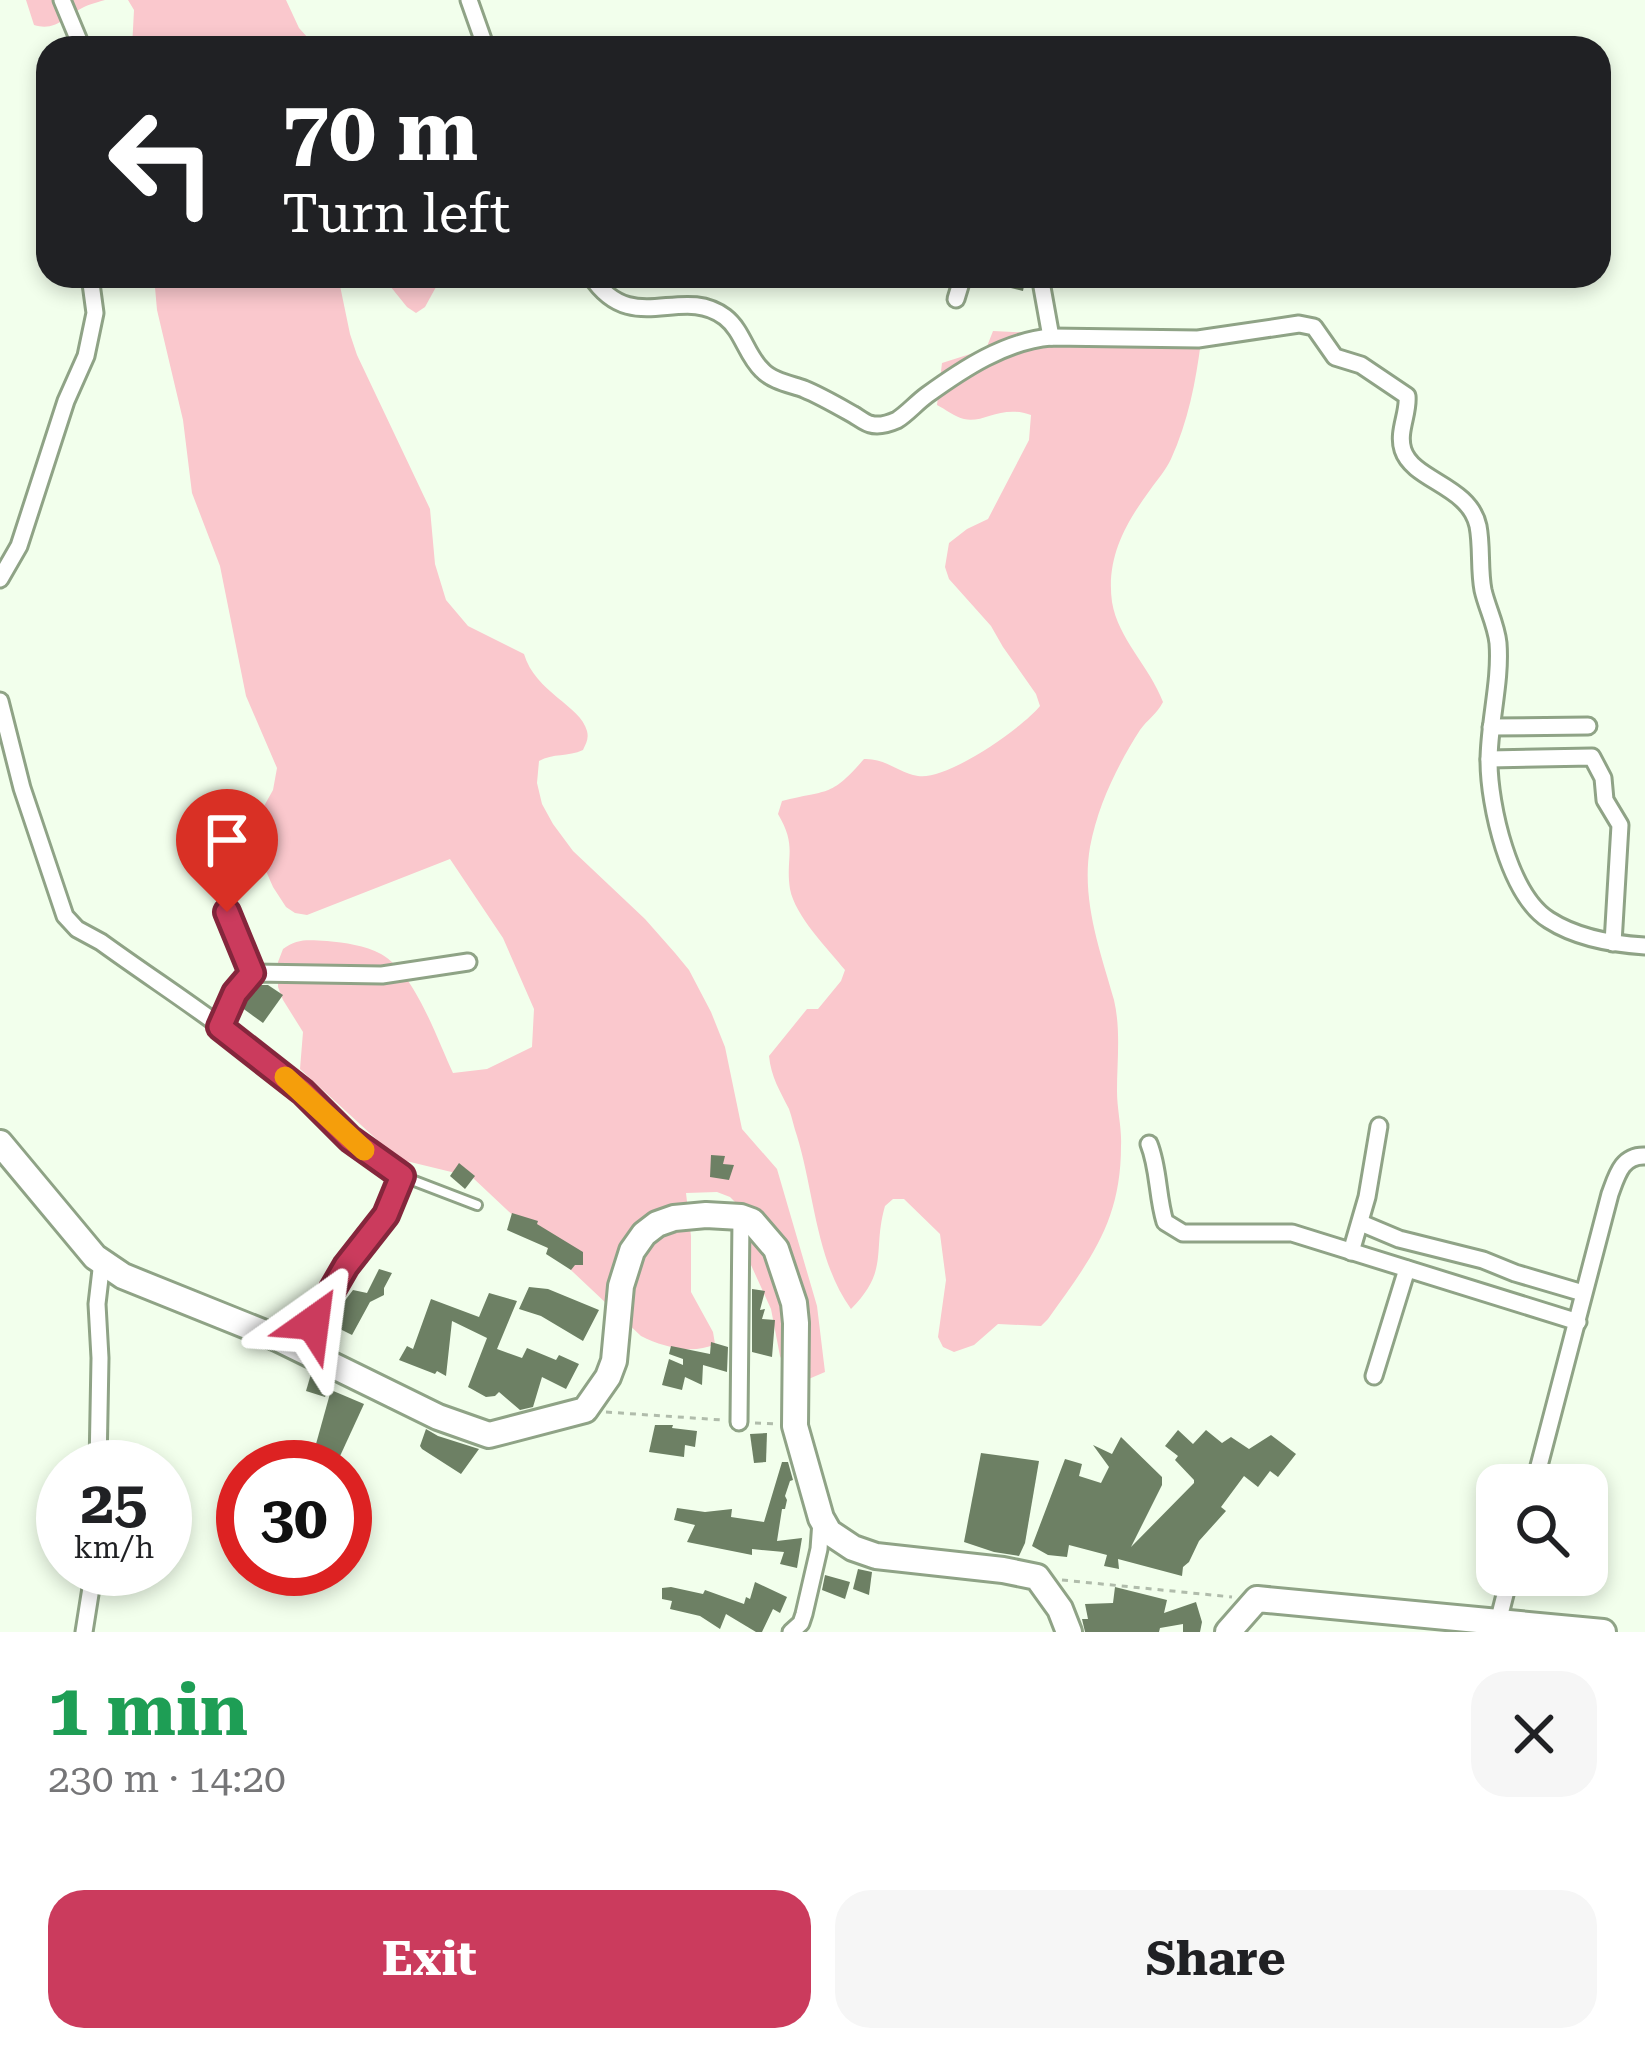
<!DOCTYPE html>
<meta charset="utf-8">
<style>
:root{--surface:#fff;--page:#f6f6f6;--text:#202124;--muted:#757577;--accent:#cb3b5d}
body{margin:0;font-family:"Roboto Serif",serif;background:var(--page);color:var(--text);height:100vh;display:flex;flex-direction:column;font-size:45px;white-space:nowrap}
*{box-sizing:border-box;margin:0}
p{font-size:39px;color:var(--muted)}
.icon{flex:none;width:66px;height:66px;fill:none;stroke:currentColor;stroke-width:2;stroke-linecap:round;stroke-linejoin:round}
.map{position:relative;height:1632px;overflow:hidden}
.panel{display:flex;flex-direction:column;background:var(--surface);flex:1}
.panel>*{flex:none}
.top-card{position:absolute;left:36px;top:36px;width:1575px;height:252px;border-radius:36px;box-shadow:0 6px 18px #0003;background:#202124;color:#fff;overflow:hidden}
.buttons{position:absolute;left:1476px;top:1464px;display:grid;gap:24px}
.buttons a{display:grid;place-items:center;width:132px;height:132px;border-radius:24px;background:var(--surface);box-shadow:0 6px 18px #0003;font-size:60px}
.speed{position:absolute;left:36px;top:1440px;display:flex;gap:24px;font-size:60px;font-weight:700;text-align:center}
.speed>*{display:grid;place-content:center;width:156px;height:156px;border-radius:50%;background:var(--surface);box-shadow:0 6px 18px #0003;line-height:1}
.speed small{font-size:30px;font-weight:400}
.speed .limit{border:18px solid #d22;background:#fff;color:#111}
.pin{position:absolute;display:grid;place-items:center;width:102px;height:102px;color:#fff;margin:-123px -51px;border-radius:50% 50% 50% 0;rotate:-45deg;box-shadow:0 0 12px #0007}
.pin .icon{rotate:45deg}
.me{position:absolute;width:132px;margin:-66px;rotate:31deg;stroke-linejoin:round;filter:drop-shadow(0 0 9px #0008)}
.turn{display:flex;align-items:center;gap:42px;height:252px;padding:0 48px;font-size:54px}
.turn .icon{width:156px;height:156px;stroke-width:2.5}
.turn b{display:block;font-size:84px;line-height:102px}
.round{display:grid;place-items:center;flex:none;width:126px;height:126px;border-radius:36px;background:var(--page)}
.summary{display:flex;align-items:center;justify-content:space-between;height:204px;padding:0 48px}
h1{font-size:72px;font-weight:700;line-height:90px;color:#1e9e55}
.action{display:flex;gap:24px;margin-top:auto;padding:24px 48px}
.action a{flex:1;height:138px;border-radius:36px;background:var(--accent);color:#fff;font-size:48px;font-weight:700;line-height:138px;text-align:center}
.action a+a{background:var(--page);color:var(--text)}
.map>svg:first-child{display:block}
</style>
<div class="map">
<svg width="1645" height="1632" viewBox="0 0 1645 1632">
<rect width="100%" height="100%" fill="#f2ffec"/>
<g fill="#fac8cd">
<path d="M26 0H105C101 1 87 5 84 7 65 16 56 32 34 25Z"/>
<polygon points="128,0 286,0 299,28 317,48 132,48 134,10"/>
<path d="M154 276H338L350 334 357 355 430 509 435 564 446 600 468 626 524 654C535 692 581 706 587 731 589 739 586 743 583 750 568 757 553 753 539 761L537 783 542 804 553 824 573 851 645 919 675 953 689 970 711 1012 725 1047 742 1129 777 1169 817 1306 825 1372 804 1381 785 1367 780 1356 771 1309 746 1254 743 1216 738 1205 730 1197 717 1192 686 1193 691 1236V1292L713 1332 715 1344C692 1355 663 1347 641 1336L472 1177 398 1159 300 1069 303 1032 283 1000 278 987V962L283 949C297 938 309 940 327 941 345 943 365 945 381 954 415 973 437 1039 453 1073L487 1069 532 1047 534 1009 503 938 450 859 307 915 295 913 286 907 273 887 256 848 254 824 273 790 277 768 246 696 220 566 192 493 183 420 157 310Z"/>
<polygon points="382,276 442,276 425,307 416,313 407,307"/>
<path d="M993 331 1201 341C1196 381 1188 422 1171 459 1166 470 1157 480 1150 490 1125 524 1106 558 1112 602 1118 639 1150 667 1163 702 1157 714 1147 720 1140 730 1117 766 1098 805 1090 847 1081 900 1100 950 1114 1000 1121 1030 1117 1061 1117 1091 1117 1110 1122 1128 1121 1146 1121 1222 1090 1260 1048 1319L1041 1326 998 1324 974 1345 954 1352 943 1347 938 1337 946 1280 940 1234 904 1199H893L885 1206C872 1251 890 1270 851 1309 816 1261 814 1191 797 1136 794 1128 792 1117 789 1109 780 1091 771 1077 769 1056L807 1009H818L841 981 845 970C828 949 795 916 790 889 785 856 798 848 778 814L782 801C829 789 830 798 864 759 886 758 898 773 918 776 947 781 1022 728 1040 706L1036 694 1003 647 991 626 949 579 945 567 949 543 967 529 988 519 1029 440 1031 415C1001 404 983 424 964 419 955 417 945 409 937 405L942 363 986 349Z"/>
</g>
<g fill="#6d8064">
<polygon points="983,276 1026,276 1023,291 982,281"/>
<polygon points="257,985 268,985 283,995 263,1023 241,1007"/>
<polygon points="711,1155 725,1156 723,1164 734,1165 729,1180 710,1177"/>
<polygon points="459,1163 475,1176 465,1189 450,1176"/>
<polygon points="512,1213 538,1221 537,1224 583,1252 583,1265 575,1265 571,1270 546,1254 548,1248 507,1230"/>
<polygon points="379,1269 392,1273 384,1288 384,1295 370,1302 352,1335 328,1323 353,1290 367,1293"/>
<polygon points="529,1287 548,1289 599,1310 583,1341 541,1316 519,1309"/>
<polygon points="752,1289 765,1291 760,1310 765,1309 762,1319 775,1320 772,1357 752,1352"/>
<polygon points="489,1293 517,1301 497,1349 522,1358 527,1348 556,1360 559,1355 579,1364 566,1389 542,1377 533,1407 520,1410 499,1392 495,1396 486,1397 468,1387 487,1338 452,1321 446,1376 437,1371 435,1374 399,1360 407,1346 413,1349 431,1299 479,1317"/>
<polygon points="711,1342 728,1347 727,1372 703,1365 702,1385 685,1377 682,1390 662,1385 669,1359 683,1365 683,1359 669,1354 671,1346 710,1354"/>
<polygon points="311,1374 331,1383 325,1397 306,1391"/>
<polygon points="331,1390 364,1404 335,1467 326,1467 311,1462"/>
<polygon points="655,1425 673,1425 672,1428 697,1431 695,1447 685,1445 684,1457 649,1452"/>
<polygon points="426,1429 438,1436 479,1449 461,1474 422,1449 420,1446"/>
<polygon points="1178,1430 1193,1444 1206,1430 1222,1443 1231,1437 1249,1449 1271,1435 1296,1454 1278,1477 1270,1471 1258,1487 1244,1476 1221,1507 1226,1511 1199,1541 1189,1562 1183,1567 1182,1576 1118,1559 1119,1569 1104,1566 1107,1555 1069,1545 1067,1557 1048,1555 1032,1546 1065,1459 1082,1464 1079,1476 1101,1483 1109,1467 1093,1445 1112,1454 1121,1437 1162,1477 1162,1485 1131,1547 1194,1483 1194,1480 1175,1460 1178,1456 1165,1446"/>
<polygon points="767,1433 766,1462 754,1463 750,1434"/>
<polygon points="981,1453 1039,1461 1025,1543 1019,1556 994,1552 964,1542"/>
<polygon points="782,1462 788,1462 793,1480 790,1481 785,1496 787,1500 785,1509 782,1509 777,1541 802,1538 797,1568 780,1564 784,1552 752,1549 752,1555 687,1542 695,1525 674,1520 677,1508 705,1512 732,1509 731,1517 764,1522"/>
<polygon points="858,1569 872,1572 869,1595 853,1589"/>
<polygon points="825,1575 850,1582 845,1599 822,1590"/>
<polygon points="755,1582 787,1597 780,1613 773,1609 762,1632 756,1632 726,1614 720,1629 700,1616 670,1609 672,1601 662,1599 662,1588 671,1587 703,1594 705,1590 744,1604 746,1597 750,1599"/>
<polygon points="1115,1587 1167,1600 1164,1613 1196,1602 1202,1622 1200,1632 1183,1632 1183,1624 1160,1628 1159,1632 1085,1632 1082,1619 1088,1619 1085,1604 1113,1603"/>
</g>
<g fill="none" stroke-linecap="round" stroke-linejoin="round">
<defs>
<polyline id="service" points="404,1177 477,1205"/>
<g id="minor">
<polyline points="62,0 82,48"/>
<polyline points="469,0 486,48"/>
<path d="M591 276C632 338 681 284 725 317 743 331 746 355 762 370 772 381 790 384 804 389 821 396 838 406 854 415 856 416 867 424 870 424 879 427 888 424 897 420 908 413 916 403 927 395 963 369 1005 341 1051 337L1198 339 1299 324 1314 327 1335 357 1361 365 1407 396C1409 413 1397 432 1403 450 1413 481 1469 485 1478 526 1482 547 1479 569 1483 590 1487 608 1496 624 1498 643 1501 682 1489 722 1489 761 1489 805 1509 895 1549 920 1577 938 1612 944 1645 946"/>
<polyline points="1040,276 1051,337"/>
<polyline points="956,299 963,276"/>
<polyline points="0,579 19,546 66,401 86,356 95,313 90,276"/>
<path d="M0 701 22 788 65 916 77 929 101 942C156 982 215 1019 267 1062 313 1100 351 1146 402 1176 391 1212 368 1235 347 1265 329 1291 314 1320 303 1349"/>
<polyline points="1491,727 1588,726"/>
<polyline points="1489,759 1592,757 1603,778 1605,800 1620,825 1613,943"/>
<polyline points="227,912 252,973"/>
<polyline points="220,1027 234,993 252,973 382,975 468,962"/>
<path d="M1149 1144C1159 1169 1157 1196 1165 1222L1183 1233H1292L1578 1322"/>
<polyline points="1361,1223 1399,1239 1483,1260 1515,1273 1583,1293"/>
<polyline points="1351,1252 1367,1197 1379,1126"/>
<polyline points="1374,1376 1407,1269"/>
<polyline points="739,1422 741,1217"/>
<polyline points="98,1467 100,1358 97,1304 102,1261"/>
<path d="M1534 1485 1610 1194C1617 1175 1622 1155 1645 1156"/>
<polyline points="1496,1630 1510,1575"/>
<polyline points="84,1632 94,1569"/>
<polyline points="791,1632 801,1623 804,1614 819,1549 821,1521"/>
</g>
<g id="primary">
<polyline points="0,1143 95,1257 123,1276 277,1338 438,1417 489,1435 585,1410 608,1377 614,1361 621,1286 632,1251 644,1234 657,1224 674,1218 706,1215 741,1217 752,1221 776,1249 794,1303 796,1323 795,1426 821,1518 829,1532 853,1548 876,1556 1003,1570 1037,1577 1060,1609 1069,1632"/>
<polyline points="1228,1632 1257,1599 1603,1632"/>
</g>
</defs>
<use href="#service" stroke="#8fa386" stroke-width="14"/>
<use href="#minor" stroke="#8fa386" stroke-width="21"/>
<use href="#primary" stroke="#8fa386" stroke-width="30"/>
<g stroke="#b0bcab" stroke-width="3" stroke-dasharray="6 6" stroke-linecap="butt">
<polyline points="606,1412 722,1420"/>
<polyline points="755,1423 776,1424"/>
<polyline points="1062,1580 1232,1597"/>
</g>
<use href="#service" stroke="#fff" stroke-width="8"/>
<use href="#minor" stroke="#fff" stroke-width="15"/>
<use href="#primary" stroke="#fff" stroke-width="24"/>
</g>
<g fill="none" stroke-linecap="round" stroke-linejoin="round">
<defs>
<polyline id="route" points="227,912 252,973 235,993 220,1027 303,1092 350,1139 402,1176 386,1215 346,1266 313,1323"/>
</defs>
<use href="#route" stroke="#84263c" stroke-width="30"/>
<use href="#route" stroke="#cb3b5d" stroke-width="21"/>
<polyline stroke="#f59e0b" stroke-width="21" points="285,1077 364,1150"/>
</g>
</svg>
<div class="buttons">
<a><svg class="icon" aria-label="search" viewBox="0 0 24 24"><circle cx="10" cy="10" r="6"/><path d="M15 15l6 6"/></svg></a>
</div>
<div class="speed"><div>25<small>km/h</small></div><div class="limit">30</div></div>
<div class="pin" style="left:227px;top:912px;background:#d93025"><svg class="icon" aria-label="arrive" viewBox="0 0 24 24"><path d="M6 21V4h12l-3 4 3 4H6"/></svg></div>
<svg class="me" style="left:313px;top:1323px" viewBox="-20 -20 40 40"><path d="M0-17L14 15 0 8-14 15z" fill="#cb3b5d" stroke="#fff" stroke-width="4"/></svg>
<div class="top-card">
<div class="turn"><svg class="icon" aria-label="left" viewBox="0 0 24 24"><path d="M17 20v-9H6M10 6l-5 5 5 5"/></svg><div><b>70 m</b>Turn left</div></div>
</div>
</div>
<section class="panel">
<div class="summary"><div><h1>1 min</h1><p>230 m · 14:20</p></div><a class="round"><svg class="icon" aria-label="close" viewBox="0 0 24 24"><path d="M6 6l12 12M18 6L6 18"/></svg></a></div>
<div class="action"><a>Exit</a><a>Share</a></div>
</section>
